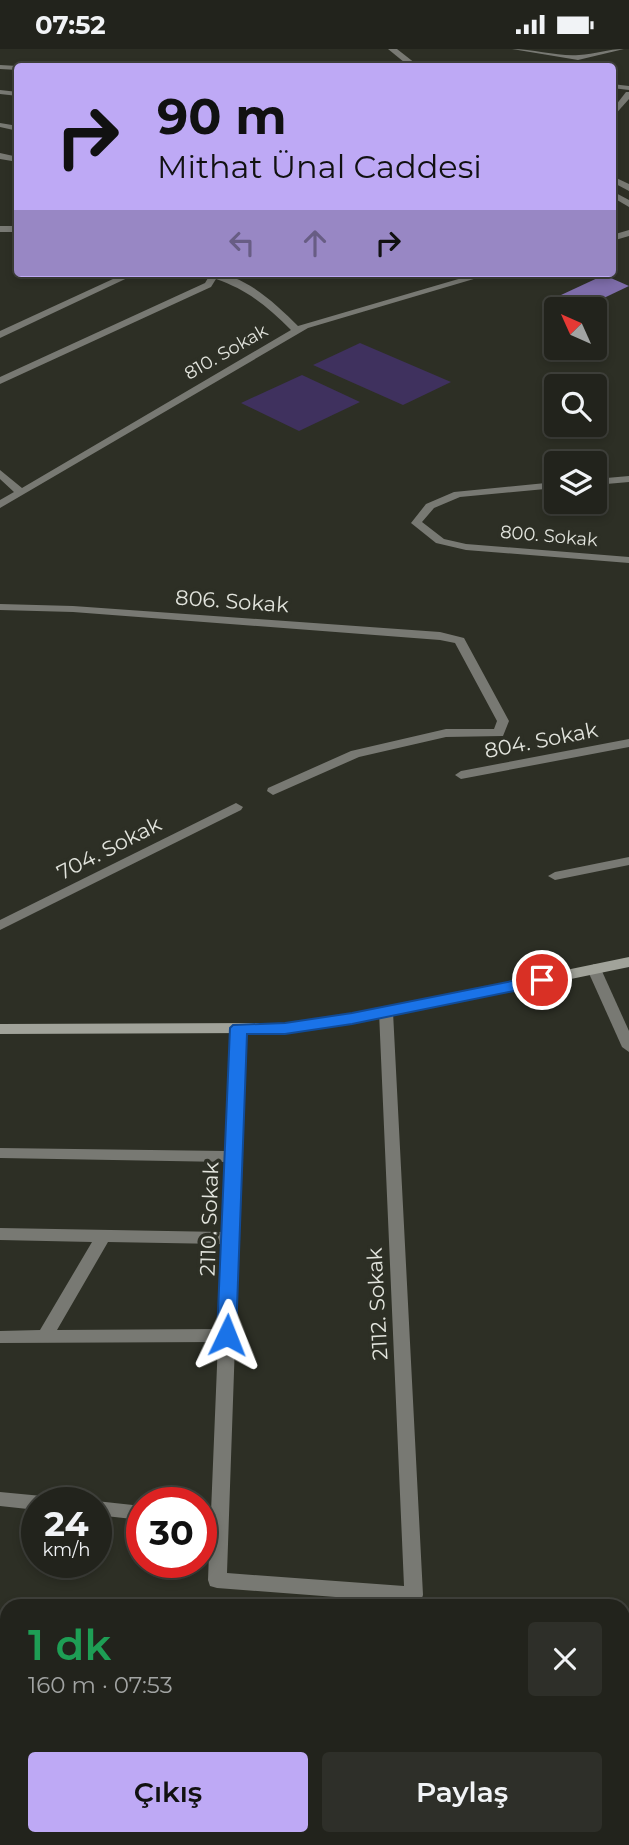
<!DOCTYPE html>
<html lang="tr">
<meta charset="utf-8">
<style>
:root{--surface:#22231c;--page:#2e2f29;--text:#f1f3f6;--muted:#a2a4a3;--line:#3f403b;--accent:#bea9f5}
body{margin:0;font-family:Montserrat,sans-serif;background:var(--page);color:var(--text);height:100vh;display:flex;flex-direction:column;font-size:26px;white-space:nowrap}
*{box-sizing:border-box;margin:0}
p{font-size:23px;color:var(--muted)}
.icon{flex:none;width:38px;height:38px;fill:none;stroke:currentColor;stroke-width:2;stroke-linecap:round;stroke-linejoin:round}
.map{position:relative;flex:1;overflow:hidden}
.details{position:absolute;left:0px;top:1550px;width:630px;height:247px;display:flex;flex-direction:column;background:var(--surface);border-radius:21px 21px 0 0;box-shadow:0 4px 10px #0003,0 0 0 2px var(--line)}
.details>*{flex:none}
.hud{position:absolute;left:14px;top:14px;width:602px;height:214px;border-radius:7px;box-shadow:0 4px 10px #0003,0 0 0 2px var(--line);background:#bea9f5;color:#111;overflow:hidden}
.needle{width:46px;rotate:315deg}
.buttons{position:absolute;left:544px;top:248px;display:grid;gap:14px}
.buttons a{display:grid;place-items:center;width:63px;height:63px;border-radius:7px;background:var(--surface);box-shadow:0 4px 10px #0003,0 0 0 2px var(--line);font-size:35px}
.speed{position:absolute;left:21px;top:1438px;display:flex;gap:14px;font-size:35px;font-weight:700;text-align:center}
.speed>*{display:grid;place-content:center;width:91px;height:91px;border-radius:50%;background:var(--surface);box-shadow:0 4px 10px #0003,0 0 0 2px var(--line);line-height:1}
.speed small{font-size:18px;font-weight:400}
.speed .limit{border:10px solid #d22;background:#fff;color:#111}
.pin{position:absolute;display:grid;place-items:center;width:60px;height:60px;color:#fff;margin:-30px;border:4px solid #fff;border-radius:50%;box-shadow:0 2px 7px #0007}
.me{position:absolute;width:77px;margin:-38px;rotate:2deg;stroke-linejoin:round;filter:drop-shadow(0 0 5px #0008)}
.turn{display:flex;align-items:center;gap:24px;height:147px;padding:0 28px;font-size:32px}
.turn .icon{width:91px;height:91px;stroke-width:2.5}
.turn b{display:block;font-size:49px;line-height:60px}
.lanes{display:flex;align-items:center;height:66px;padding:0 28px;background:#0003;justify-content:center;gap:35px;direction:ltr}
.lanes .off{opacity:.35}
.round{display:grid;place-items:center;flex:none;width:74px;height:74px;border-radius:7px;background:var(--page)}
.overview{display:flex;align-items:center;justify-content:space-between;height:119px;padding:0 28px}
h1{font-size:42px;font-weight:600;line-height:52px;color:#1e9e55}
.action{display:flex;gap:14px;margin-top:auto;padding:14px 28px}
.action a{flex:1;height:80px;border-radius:7px;background:var(--accent);color:#111;font-size:28px;font-weight:600;line-height:80px;text-align:center}
.action a+a{background:var(--page);color:var(--text)}
.status{display:flex;justify-content:space-between;align-items:center;height:49px;padding:0 35px;background:var(--surface);direction:ltr}
.status svg{height:19px;fill:currentColor}
.map>svg:first-child{display:block}
</style>
<div class="status"><b>07:52</b><svg viewBox="0 0 49 12"><path d="M0 12V9h3v3zM5 12V6h3v6zM10 12V3h3v9zM15 12V0h3v12zM26 1h20v11H26zM47 4h2v5h-2z"/></svg></div>
<div class="map">
<svg width="629" height="1796" viewBox="0 0 629 1796">
<rect width="100%" height="100%" fill="#2d2f25"/>
<g fill="#3f315e">
<polygon points="360,294 451,333 403,356 313,316"/>
<polygon points="302,326 360,353 299,382 241,354"/>
</g>
<polygon fill="#7e6daa" points="604,226 629,237 587,257 561,246"/>
<g fill="none" stroke-linecap="round" stroke-linejoin="round">
<g fill="#787973" fill-rule="evenodd">
<polygon points="388,0 397,0 420,18 410,18"/>
<path d="M512 0C534 0 560 8 579 6 595 5 608 0 624 0L578 11Z"/>
<polygon points="0,16 18,17 21,18 18,18 18,21 0,20"/>
<polygon points="612,35 629,37 629,41 612,39"/>
<polygon points="0,41 18,43 18,47 0,45"/>
<polygon points="626,43 629,43 629,50 612,69 612,61"/>
<polygon points="0,74 18,77 18,82 0,78"/>
<polygon points="0,104 18,108 18,113 0,110"/>
<polygon points="612,127 629,135 629,142 612,133"/>
<polygon points="612,142 629,151 629,158 612,148"/>
<rect x="0" y="177" width="18" height="6"/>
<polygon points="629,181 629,187 612,192 612,186"/>
<polygon points="126,224 138,224 0,289 0,282"/>
<path d="M211 224C243 224 275 254 298 277L479 224H494L308 279 0 459V451L14 443 0 430V421L22 439 291 281C268 258 248 241 216 230L211 238 0 335V328L205 234Z"/>
<polygon points="629,427 629,433 595,436 595,430"/>
<polygon points="556,433 556,439 460,448 434,459 422,473 444,490 466,495 629,508 629,514 466,501 436,494 411,474 426,455 454,443"/>
<polygon points="0,555 73,557 440,583 464,589 509,672 503,687 446,688 359,708 273,746 267,742 268,739 351,702 446,680 494,680 497,672 455,594 440,591 73,563 0,561"/>
<polygon points="629,690 629,698 461,730 455,726 461,722"/>
<polygon points="236,754 243,758 241,761 0,881 0,871"/>
<polygon points="629,808 629,816 555,831 548,827 555,823"/>
<polygon points="594,915 601,920 629,982 629,1003 622,998 587,920"/>
<path d="M386 958 393 963 423 1546 421 1552 414 1554 217 1539 210 1537 208 1531 210 1478H201V1463H211L218 1293 0 1294V1282L40 1281 92 1193 0 1191V1179L223 1183 226 1113 0 1109V1099L226 1102 232 979 239 974 244 976 246 979 227 1524 404 1537 379 963ZM108 1193 222 1195 219 1280 57 1281Z"/>
<polygon points="0,1443 42,1447 48,1449 51,1454 37,1454 37,1461 0,1457"/>
<polygon points="96,1452 142,1457 142,1471 96,1466 96,1454 89,1454"/>
<polygon points="194,1790 214,1790 215,1796 195,1796"/>
</g>
<polygon fill="#a1a39a" fill-rule="evenodd" points="629,908 629,918 352,975 285,984 0,985 0,975 285,974 352,965"/>
</g>
<polygon fill="#1a73e8" stroke="#114b97" stroke-width="2" points="542,926 548,927 550,931 548,935 352,975 285,985 247,985 236,1286 234,1291 227,1293 220,1291 217,1286 230,979 233,976 285,974 352,964"/>
<g text-anchor="middle" dominant-baseline="central" stroke-width="7" stroke-linejoin="round" paint-order="stroke">
<g font-size="18" fill="#e2e4dd" stroke="#2d2f25">
<text transform="translate(226 303) rotate(-30)">810. Sokak</text>
<text transform="translate(549 487) rotate(5)">800. Sokak</text>
</g>
<g font-size="21" fill="#e2e4dd" stroke="#2d2f25">
<text transform="translate(232 552) rotate(4)">806. Sokak</text>
<text transform="translate(541 691) rotate(-11)">804. Sokak</text>
<text transform="translate(109 799) rotate(-27)">704. Sokak</text>
<text transform="translate(209 1170) rotate(-88)">2110. Sokak</text>
<text transform="translate(377 1255) rotate(-93)">2112. Sokak</text>
</g>
</g>
</svg>
<div class="buttons">
<a><svg class="needle" viewBox="-14 -14 28 28"><path d="M0-13l5 13h-10z" fill="#e53935"/><path d="M0 13l5-13h-10z" fill="#a2a4a3"/></svg></a>
<a><svg class="icon" aria-label="search" viewBox="0 0 24 24"><circle cx="10" cy="10" r="6"/><path d="M15 15l6 6"/></svg></a>
<a><svg class="icon" aria-label="layers" viewBox="0 0 24 24"><path d="M12 4l9 5-9 5-9-5zM3 14l9 5 9-5"/></svg></a>
</div>
<div class="speed"><div>24<small>km/h</small></div><div class="limit">30</div></div>
<div class="pin" style="left:542px;top:931px;background:#d93025"><svg class="icon" aria-label="arrive" viewBox="0 0 24 24"><path d="M6 21V4h12l-3 4 3 4H6"/></svg></div>
<svg class="me" style="left:227px;top:1286px" viewBox="-20 -20 40 40"><path d="M0-17L14 15 0 8-14 15z" fill="#1a73e8" stroke="#fff" stroke-width="4"/></svg>
<div class="hud">
<div class="turn"><svg class="icon" aria-label="right" viewBox="0 0 24 24"><path d="M7 20v-9h11M14 6l5 5-5 5"/></svg><div><b>90 m</b>Mithat Ünal Caddesi</div></div>
<div class="lanes"><svg class="icon off" aria-label="left" viewBox="0 0 24 24"><path d="M17 20v-9H6M10 6l-5 5 5 5"/></svg><svg class="icon off" aria-label="ahead" viewBox="0 0 24 24"><path d="M12 20V5M6 11l6-6 6 6"/></svg><svg class="icon" aria-label="right" viewBox="0 0 24 24"><path d="M7 20v-9h11M14 6l5 5-5 5"/></svg></div>
</div>
<section class="details">
<div class="overview"><div><h1>1 dk</h1><p>160 m · 07:53</p></div><a class="round"><svg class="icon" aria-label="close" viewBox="0 0 24 24"><path d="M6 6l12 12M18 6L6 18"/></svg></a></div>
<div class="action"><a>Çıkış</a><a>Paylaş</a></div>
</section>
</div>
